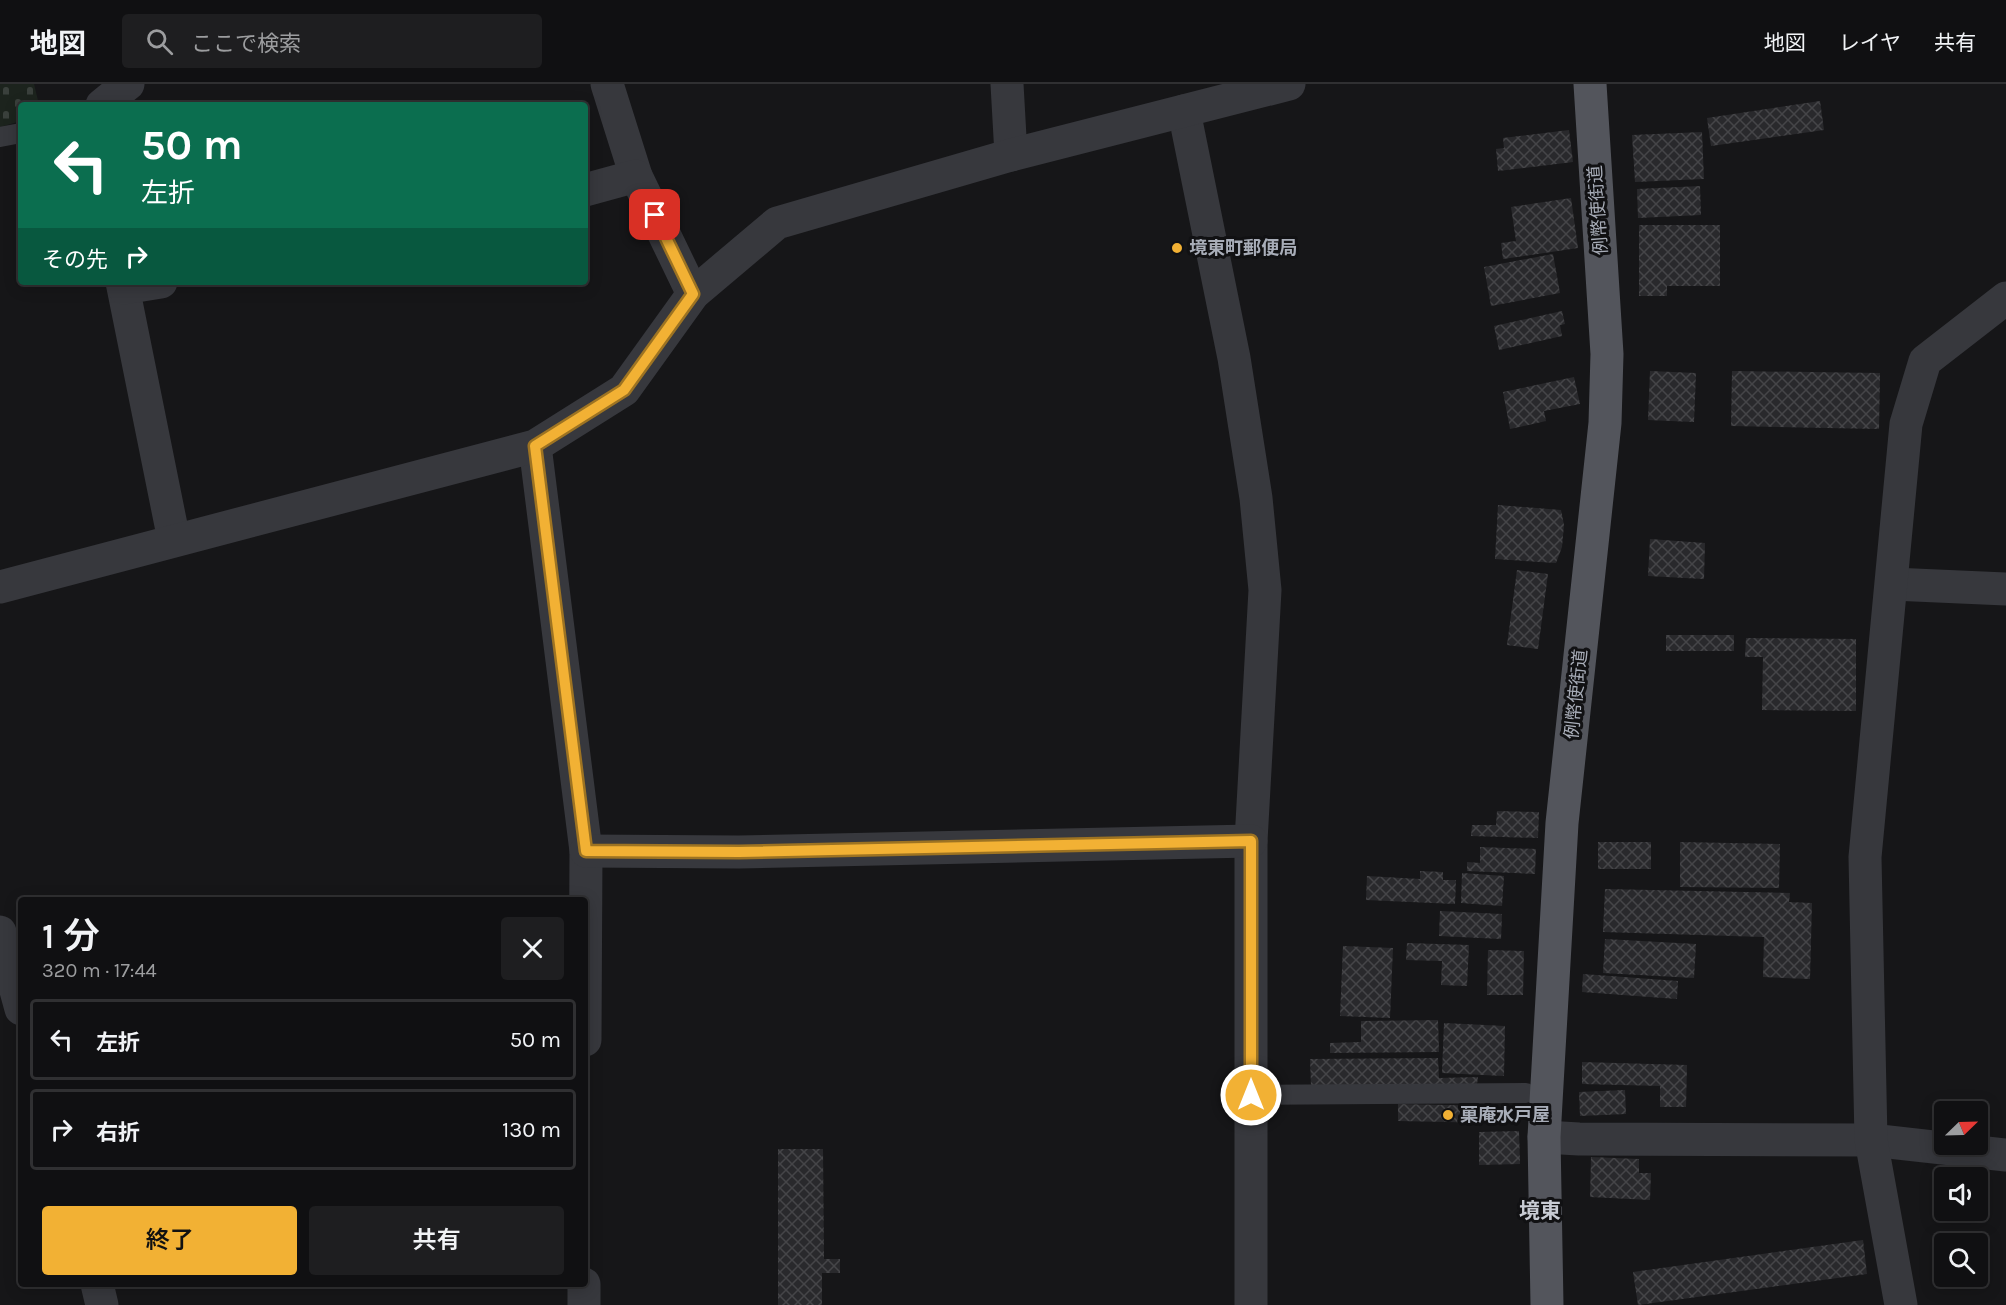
<!DOCTYPE html>
<html lang="ja">
<meta charset="utf-8">
<style>
:root{--surface:#101012;--page:#1e1e20;--text:#f1f3f6;--muted:#9c9d9f;--line:#303032;--accent:#f2b134}
body{margin:0;font-family:Karla,"Noto Sans JP",sans-serif;background:var(--page);color:var(--text);height:100vh;display:flex;flex-direction:column;font-size:22px;white-space:nowrap}
*{box-sizing:border-box;margin:0}
p{font-size:20px;color:var(--muted)}
.icon{flex:none;width:33px;height:33px;fill:none;stroke:currentColor;stroke-width:2;stroke-linecap:round;stroke-linejoin:round}
.map{position:relative;flex:1;overflow:hidden}
.side{position:absolute;left:18px;top:813px;width:570px;height:390px;display:flex;flex-direction:column;background:var(--surface);border-radius:6px;box-shadow:0 3px 15px #0003,0 0 0 2px var(--line)}
.side>*{flex:none}
.hud{position:absolute;left:18px;top:18px;width:570px;height:183px;border-radius:6px;box-shadow:0 3px 15px #0003,0 0 0 2px var(--line);background:#0b6e4f;color:#fff;overflow:hidden}
.needle{width:39px;rotate:67deg}
.controls{position:absolute;left:1934px;top:1017px;display:grid;gap:12px}
.controls a{display:grid;place-items:center;width:54px;height:54px;border-radius:6px;background:var(--surface);box-shadow:0 3px 15px #0003,0 0 0 2px var(--line);font-size:30px}
.pin{position:absolute;display:grid;place-items:center;width:51px;height:51px;color:#fff;margin:-26px;border-radius:12px;box-shadow:0 3px 9px #0006}
.me{position:absolute;width:66px;margin:-33px;rotate:0deg;stroke-linejoin:round;filter:drop-shadow(0 0 4px #0008)}
.turn{display:flex;align-items:center;gap:21px;height:126px;padding:0 24px;font-size:27px}
.turn .icon{width:78px;height:78px;stroke-width:2.5}
.turn b{display:block;font-size:42px;line-height:51px}
.then{display:flex;align-items:center;height:57px;padding:0 24px;background:#0003;gap:12px;font-size:22px}
.round{display:grid;place-items:center;flex:none;width:63px;height:63px;border-radius:6px;background:var(--page)}
.overview{display:flex;align-items:center;justify-content:space-between;height:102px;padding:0 24px}
h1{font-size:36px;font-weight:600;line-height:45px}
.button{display:flex;gap:12px;margin-top:auto;padding:12px 24px}
.button a{flex:1;height:69px;border-radius:6px;background:var(--accent);color:#111;font-size:24px;font-weight:600;line-height:69px;text-align:center}
.button a+a{background:var(--page);color:var(--text)}
ul{padding:0;list-style:none}
li{display:flex;align-items:center;gap:18px;height:81px;margin:0 12px 9px;padding:0 12px;border:3px solid var(--line);border-radius:6px}
li div{flex:1}
li b{display:block;font-size:22px}
li em{font-style:normal}
header{display:flex;align-items:center;gap:36px;box-sizing:border-box;height:84px;padding:0 30px;background:var(--surface);border-bottom:2px solid var(--line)}
header strong{font-size:28px}
nav{display:flex;gap:33px;margin-inline-start:auto;font-size:21px}
.search{width:420px;height:54px;background:var(--page);display:flex;align-items:center;gap:15px;box-sizing:border-box;padding:0 21px;border-radius:6px;color:var(--muted);font-size:22px}
.map>svg:first-child{display:block}
</style>
<header>
<strong>地図</strong>
<div class="search"><svg class="icon" aria-label="search" viewBox="0 0 24 24"><circle cx="10" cy="10" r="6"/><path d="M15 15l6 6"/></svg>ここで検索</div>
<nav><a>地図</a><a>レイヤ</a><a>共有</a></nav>
</header>
<div class="map">
<svg width="2006" height="1221" viewBox="0 0 2006 1221">
<defs>
<pattern id="cemetery-stones" width="16" height="16" patternUnits="userSpaceOnUse" patternTransform="scale(1.5)"><rect width="16" height="16" fill="#1c231d"/><path d="M2 7V4a2 2 0 0 1 4 0v3zM10 15v-3a2 2 0 0 1 4 0v3z" fill="#3a403c"/></pattern>
<pattern id="building-cross-hatch" width="8" height="8" patternUnits="userSpaceOnUse" patternTransform="scale(1.5)"><rect width="8" height="8" fill="#29292c"/><path d="M0 0l8 8M0 8l8-8" fill="none" stroke="#454548"/></pattern>
</defs>
<rect width="100%" height="100%" fill="#161618"/>
<polygon fill="url(#cemetery-stones)" points="0,0 34,0 39,21 21,21 21,37 0,43"/>
<g fill="url(#building-cross-hatch)">
<polygon points="1820,17 1824,46 1711,62 1707,34"/>
<polygon points="1569,46 1573,78 1498,87 1496,65 1504,64 1503,54"/>
<polygon points="1702,48 1704,95 1635,98 1632,51"/>
<polygon points="1700,102 1701,131 1638,134 1637,105"/>
<polygon points="1571,114 1578,164 1503,175 1501,159 1516,157 1511,123"/>
<polygon points="1639,141 1720,141 1720,202 1667,202 1667,212 1639,212"/>
<polygon points="1553,170 1560,209 1491,222 1484,183"/>
<polygon points="1562,227 1565,240 1560,241 1562,252 1499,266 1494,242"/>
<polygon points="1650,287 1696,289 1694,338 1648,336"/>
<polygon points="1732,287 1880,289 1879,345 1731,342"/>
<polygon points="1574,293 1580,320 1544,327 1546,337 1510,345 1503,308"/>
<polygon points="1498,421 1561,426 1564,441 1562,463 1556,479 1495,475"/>
<polygon points="1650,455 1705,459 1704,495 1648,492"/>
<polygon points="1517,486 1548,490 1538,565 1507,561"/>
<rect x="1666" y="551" width="68" height="16"/>
<polygon points="1746,554 1856,555 1856,627 1762,626 1763,573 1745,573"/>
<polygon points="1497,727 1539,728 1538,754 1471,752 1472,741 1496,741"/>
<rect x="1598" y="758" width="53" height="27"/>
<polygon points="1680,758 1780,760 1779,804 1680,803"/>
<polygon points="1480,763 1536,765 1535,790 1467,787 1467,778 1480,779"/>
<polygon points="1420,787 1443,788 1443,796 1456,796 1455,820 1366,816 1367,792 1420,795"/>
<polygon points="1462,789 1504,792 1502,822 1461,819"/>
<polygon points="1605,805 1790,809 1789,818 1812,819 1810,895 1763,893 1764,853 1603,848"/>
<polygon points="1440,827 1502,830 1501,855 1439,852"/>
<polygon points="1605,855 1696,860 1694,894 1603,889"/>
<polygon points="1407,859 1469,861 1467,902 1441,901 1442,877 1406,876"/>
<polygon points="1343,862 1393,864 1390,934 1340,932"/>
<polygon points="1488,866 1524,867 1523,911 1487,911"/>
<polygon points="1583,890 1678,897 1677,915 1582,908"/>
<polygon points="1438,936 1439,968 1330,969 1330,959 1361,958 1361,937"/>
<polygon points="1444,939 1505,942 1504,992 1442,989"/>
<polygon points="1438,974 1439,994 1478,993 1477,1000 1311,1002 1310,975"/>
<polygon points="1582,978 1687,981 1686,1023 1660,1023 1660,1002 1582,1000"/>
<polygon points="1625,1006 1626,1030 1580,1032 1579,1008"/>
<polygon points="1398,1020 1493,1022 1493,1039 1398,1037"/>
<polygon points="1519,1047 1520,1080 1479,1081 1479,1048"/>
<polygon points="778,1065 823,1065 824,1175 840,1175 840,1189 822,1189 822,1221 778,1221"/>
<polygon points="1591,1073 1639,1075 1639,1089 1651,1089 1650,1116 1590,1113"/>
<polygon points="1863,1156 1867,1190 1638,1221 1633,1188"/>
</g>
<g fill="none" stroke-linecap="round" stroke-linejoin="round">
<g stroke="#37383d" stroke-width="20">
<polyline points="0,53 21,49"/>
<polyline points="1251,1011 1526,1009"/>
</g>
<g stroke="#37383d" stroke-width="33">
<polyline points="607,0 636,92 693,210"/>
<polyline points="1007,0 1011,71"/>
<polyline points="102,21 128,0"/>
<polyline points="1184,27 1234,274 1256,414 1265,506 1251,757 1251,1221"/>
<polyline points="585,106 636,92"/>
<polyline points="122,198 174,456"/>
<polyline points="124,204 161,198"/>
<polyline points="535,362 586,767 585,956"/>
<polyline points="1892,500 2006,505"/>
<polyline points="586,767 739,768 1251,757"/>
<polyline points="0,848 21,925"/>
<polyline points="1544,1053 1579,1055 1871,1056 2006,1071"/>
<polyline points="97,1200 102,1221"/>
<polyline points="584,1221 584,1200"/>
<polyline points="1901,1221 1871,1056 1865,773 1906,340 1925,277 2006,214"/>
</g>
<polyline stroke="#37383d" stroke-width="33" points="0,503 535,362 624,306 693,210 777,139 1011,71 1289,0"/>
<polyline stroke="#53555c" stroke-width="33" points="1547,1221 1544,1053 1562,739 1605,339 1607,270 1590,0"/>
</g>
<g fill="none" stroke-linecap="round" stroke-linejoin="round">
<defs>
<polyline id="route" points="655,131 693,210 624,306 535,362 586,767 739,768 1251,757 1251,1011"/>
</defs>
<use href="#route" stroke="#9d7322" stroke-width="15"/>
<use href="#route" stroke="#f2b134" stroke-width="10"/>
</g>
<g fill="#f2b134" stroke="#111113" stroke-width="2">
<circle cx="1177" cy="164" r="6"/>
<circle cx="1448" cy="1031" r="6"/>
</g>
<g text-anchor="middle" dominant-baseline="central" stroke-width="6" stroke-linejoin="round" paint-order="stroke">
<g font-size="18" fill="#a8adb8" stroke="#111113">
<text transform="translate(1598 126) rotate(-94)">例幣使街道</text>
<text transform="translate(1576 610) rotate(-84)">例幣使街道</text>
</g>
<g font-size="18" font-weight="bold" fill="#a8adb8" stroke="#111113" text-anchor="start">
<text x="1189" y="164">境東町郵便局</text>
<text x="1460" y="1031">菓庵水戸屋</text>
</g>
<g font-size="21" font-weight="bold" fill="#c9ccd4" stroke="#111113">
<text x="1540" y="1127">境東</text>
</g>
</g>
</svg>
<div class="controls">
<a><svg class="needle" viewBox="-14 -14 28 28"><path d="M0-13l5 13h-10z" fill="#e53935"/><path d="M0 13l5-13h-10z" fill="#9c9d9f"/></svg></a>
<a><svg class="icon" aria-label="sound" viewBox="0 0 24 24"><path d="M4 9h4l5-4v14l-5-4H4zM17 9q2 3 0 6"/></svg></a>
<a><svg class="icon" aria-label="search" viewBox="0 0 24 24"><circle cx="10" cy="10" r="6"/><path d="M15 15l6 6"/></svg></a>
</div>
<div class="pin" style="left:655px;top:131px;background:#d93025"><svg class="icon" aria-label="arrive" viewBox="0 0 24 24"><path d="M6 21V4h12l-3 4 3 4H6"/></svg></div>
<svg class="me" style="left:1251px;top:1011px" viewBox="-20 -20 40 40"><circle r="17" fill="#f2b134" stroke="#fff" stroke-width="3"/><path d="M0-11L8 9 0 5-8 9z" fill="#fff"/></svg>
<div class="hud">
<div class="turn"><svg class="icon" aria-label="left" viewBox="0 0 24 24"><path d="M17 20v-9H6M10 6l-5 5 5 5"/></svg><div><b>50 m</b>左折</div></div>
<div class="then">その先<svg class="icon" aria-label="right" viewBox="0 0 24 24"><path d="M7 20v-9h11M14 6l5 5-5 5"/></svg></div>
</div>
<section class="side">
<div class="overview"><div><h1>1 分</h1><p>320 m · 17:44</p></div><a class="round"><svg class="icon" aria-label="close" viewBox="0 0 24 24"><path d="M6 6l12 12M18 6L6 18"/></svg></a></div>
<ul>
<li><svg class="icon" aria-label="left" viewBox="0 0 24 24"><path d="M17 20v-9H6M10 6l-5 5 5 5"/></svg><div><b>左折</b></div><em>50 m</em></li>
<li><svg class="icon" aria-label="right" viewBox="0 0 24 24"><path d="M7 20v-9h11M14 6l5 5-5 5"/></svg><div><b>右折</b></div><em>130 m</em></li>
</ul>
<div class="button"><a>終了</a><a>共有</a></div>
</section>
</div>
